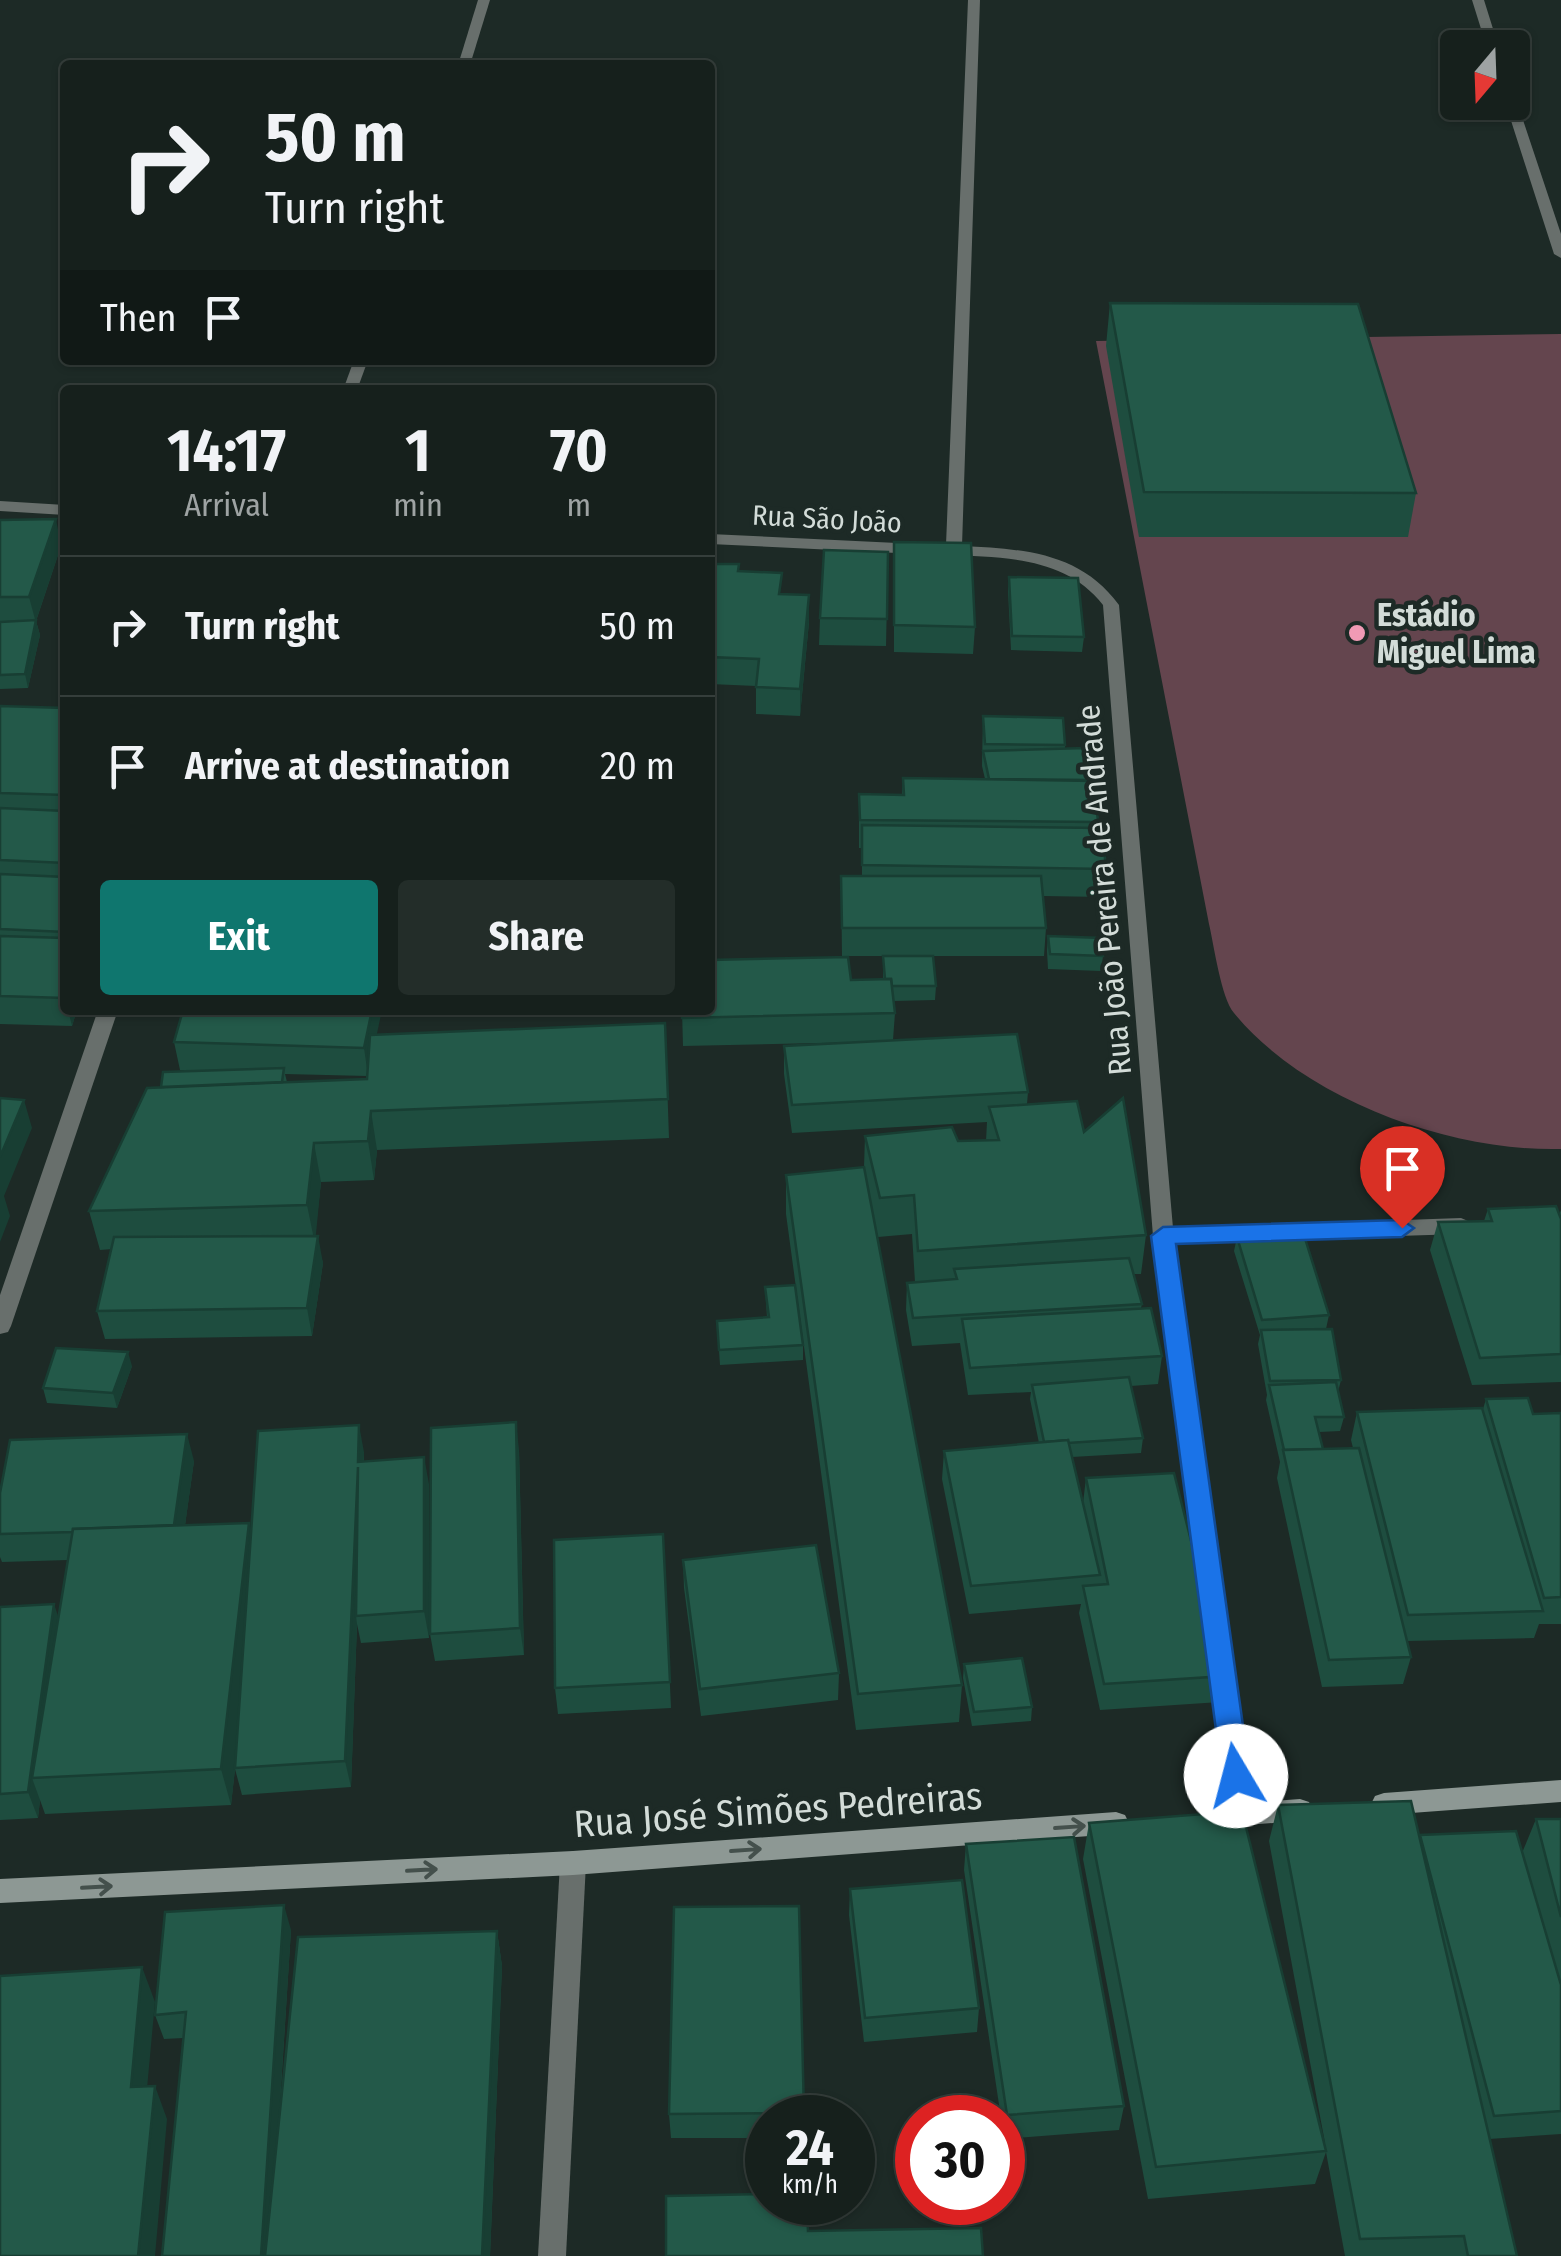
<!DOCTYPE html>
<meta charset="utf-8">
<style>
:root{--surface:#16201c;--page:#232d29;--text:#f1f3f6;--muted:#9ea3a3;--line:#353e3b;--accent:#0f766e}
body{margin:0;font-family:"Fira Sans Condensed",sans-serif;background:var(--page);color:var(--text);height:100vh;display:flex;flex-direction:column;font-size:38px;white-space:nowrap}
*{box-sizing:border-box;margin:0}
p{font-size:32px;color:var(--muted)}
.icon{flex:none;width:55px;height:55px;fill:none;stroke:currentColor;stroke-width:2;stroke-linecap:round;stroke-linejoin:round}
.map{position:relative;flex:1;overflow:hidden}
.details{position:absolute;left:60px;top:385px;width:655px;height:630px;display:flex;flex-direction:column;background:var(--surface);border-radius:10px;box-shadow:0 2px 8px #0004,0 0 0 2px var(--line)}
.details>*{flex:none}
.banner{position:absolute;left:60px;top:60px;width:655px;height:305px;border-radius:10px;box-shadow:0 2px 8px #0004,0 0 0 2px var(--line);background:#16201c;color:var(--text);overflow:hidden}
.needle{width:65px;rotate:199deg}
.controls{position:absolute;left:1440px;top:30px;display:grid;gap:20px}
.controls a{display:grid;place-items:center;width:90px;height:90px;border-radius:10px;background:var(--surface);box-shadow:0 2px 8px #0004,0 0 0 2px var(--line);font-size:50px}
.speed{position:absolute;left:745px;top:2095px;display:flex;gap:20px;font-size:50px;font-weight:700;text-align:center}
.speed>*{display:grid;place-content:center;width:130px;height:130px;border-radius:50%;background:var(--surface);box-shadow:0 2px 8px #0004,0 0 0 2px var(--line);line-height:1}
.speed small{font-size:25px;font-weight:400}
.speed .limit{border:15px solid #d22;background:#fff;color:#111}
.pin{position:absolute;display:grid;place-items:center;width:85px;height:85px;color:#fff;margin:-102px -42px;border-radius:50% 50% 50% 0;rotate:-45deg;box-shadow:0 0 10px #0007}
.pin .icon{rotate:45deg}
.me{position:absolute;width:110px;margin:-55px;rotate:352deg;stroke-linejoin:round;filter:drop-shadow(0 0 8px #0008)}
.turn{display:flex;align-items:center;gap:35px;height:210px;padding:0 40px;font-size:45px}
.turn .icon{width:130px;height:130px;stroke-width:2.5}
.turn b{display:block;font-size:70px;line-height:85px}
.then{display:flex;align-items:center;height:95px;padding:0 40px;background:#0003;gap:20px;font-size:38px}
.eta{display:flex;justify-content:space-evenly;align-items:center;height:170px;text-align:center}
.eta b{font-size:60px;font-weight:700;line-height:70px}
.button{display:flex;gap:20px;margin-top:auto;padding:20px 40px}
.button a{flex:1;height:115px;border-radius:10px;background:var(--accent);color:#fff;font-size:40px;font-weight:700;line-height:115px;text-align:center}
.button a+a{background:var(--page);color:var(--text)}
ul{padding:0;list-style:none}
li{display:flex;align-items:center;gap:30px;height:140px;padding:0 40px;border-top:2px solid var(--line)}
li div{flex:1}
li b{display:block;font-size:38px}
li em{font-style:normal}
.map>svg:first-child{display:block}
</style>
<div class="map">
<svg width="1561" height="2256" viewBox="0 0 1561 2256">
<rect width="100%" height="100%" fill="#1d2a26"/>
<path fill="#64454e" d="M1561 334V1149C1451 1152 1305 1100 1234 1013 1221 998 1214 945 1209 924L1096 341Z"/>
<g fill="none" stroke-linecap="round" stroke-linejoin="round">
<g fill="#686f6c" fill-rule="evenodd">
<polygon points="478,0 490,0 470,65 458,65"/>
<path d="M968 0H980L962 546C1023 549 1080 552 1119 605L1173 1228 1461 1218 1468 1221 1471 1226 1468 1231 1461 1234 1174 1243 1254 1814 1250 1822 1241 1825 1232 1822 1228 1814 1153 1236 1103 605C1066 557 1003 557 947 555L939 550 946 545Z"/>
<polygon points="1472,0 1484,0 1499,48 1487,48"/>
<polygon points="1512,99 1517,102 1561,234 1561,258 1554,254 1505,102 1512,102"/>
<polygon points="354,360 368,360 357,390 343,390"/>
<polygon points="0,501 65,505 65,515 0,511"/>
<polygon points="710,534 918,544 926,549 918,554 710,544"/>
<polygon points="98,1010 118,1010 11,1326 8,1332 0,1334 0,1295"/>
<polygon points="573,1851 582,1855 586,1863 566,2256 538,2256 560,1863 564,1855"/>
</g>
<g fill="#8d9894" fill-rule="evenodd">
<polygon points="1561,1780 1561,1802 1384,1815 1375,1812 1371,1804 1375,1796 1384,1793"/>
<polygon points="1300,1799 1309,1802 1313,1810 1309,1818 1300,1821 1220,1827 1211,1824 1207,1816 1211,1808 1220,1805"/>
<polygon points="1116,1812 1125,1815 1129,1823 1125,1831 1116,1834 573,1875 0,1903 0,1879 573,1851"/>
</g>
</g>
<g fill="#1e4d3f" fill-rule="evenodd">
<polygon points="1110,303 1416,493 1408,537 1139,537 1106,346"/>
<polygon points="710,517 716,543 712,564 739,571 782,594 809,622 800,716 756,714 756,686 710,684"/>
<polygon points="0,520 61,546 36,621 40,635 28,688 0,689"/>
<polygon points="894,542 975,627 973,654 894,652"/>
<polygon points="888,552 886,646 819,645 820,618"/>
<polygon points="1009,577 1084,637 1082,652 1011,650 1008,591"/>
<polygon points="0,706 65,708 65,1010 77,1010 72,1026 0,1024"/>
<polygon points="983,716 1065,745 1065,749 1098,822 1097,828 1106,869 1103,897 1043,896 1046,928 1044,956 933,956 936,986 935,1000 893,1001 895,1013 893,1040 1028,1092 1027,1104 1084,1132 1146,1235 1141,1274 1134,1274 1142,1304 1141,1308 1162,1356 1158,1384 1131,1386 1143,1438 1141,1453 1072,1457 1083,1503 1086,1478 1225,1676 1220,1702 1100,1710 1079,1613 1081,1604 969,1614 942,1479 944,1451 1039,1443 1030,1399 1031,1392 968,1395 960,1343 912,1346 906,1310 907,1283 915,1282 912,1234 878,1237 872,1213 962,1685 959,1722 856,1730 786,1214 786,1175 864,1167 865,1136 958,1141 986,1141 987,1122 792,1133 784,1074 784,1046 869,1042 683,1046 682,1010 851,980 883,979 883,956 930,956 842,956 841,876 862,876 862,848 859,848 859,794 902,795 903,778 985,779 982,766"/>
<polygon points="1048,936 1103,956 1101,971 1048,969 1047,951"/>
<path d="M665 1023 669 1138 377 1150 374 1180 321 1182 315 1236 323 1263 312 1336 105 1339 97 1311 112 1249 100 1250 89 1211 161 1087 195 1071 180 1070 174 1042ZM285 1074 367 1076V1079L287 1082Z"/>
<polygon points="1488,1209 1559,1215 1561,1210 1561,1382 1472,1385 1430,1250 1438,1222 1484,1221"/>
<polygon points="1237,1237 1329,1315 1326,1329 1341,1380 1338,1392 1344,1417 1340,1431 1319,1432 1323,1449 1353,1448 1351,1440 1357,1412 1483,1409 1486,1399 1533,1414 1561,1413 1561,1624 1539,1624 1534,1638 1407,1641 1411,1657 1403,1684 1322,1687 1277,1478 1280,1462 1266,1400 1267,1395 1258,1344 1260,1335 1234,1251"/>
<polygon points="765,1287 803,1345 803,1360 720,1365 717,1321 767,1317"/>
<polygon points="132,1366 117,1408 47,1403 43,1388"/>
<polygon points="519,1450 524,1655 435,1661 430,1634"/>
<polygon points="364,1452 364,1461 429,1484 429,1638 361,1643 357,1624 351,1787 242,1795 235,1769 231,1805 45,1814 40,1800 38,1818 0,1820 0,1607 59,1617 68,1560 2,1562 0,1557 0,1493 194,1461 185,1525 251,1533"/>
<polygon points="663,1534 671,1708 558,1714 555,1688"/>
<polygon points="683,1560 839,1673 838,1700 701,1716 684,1588"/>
<polygon points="964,1664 1032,1707 1031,1721 972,1726 963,1678"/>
<polygon points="1278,1805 1419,1838 1522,1853 1536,1819 1561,1819 1561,2134 1489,2139 1517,2256 1345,2256 1326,2152 1315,2184 1148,2199 1083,1859 1089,1823 1325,2143 1269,1841"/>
<polygon points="966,1844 1124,2106 1119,2130 1004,2139 1002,2118 1001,2118 964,1870"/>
<polygon points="850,1889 979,2008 977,2032 864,2042 849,1915"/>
<polygon points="799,1906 804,2118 768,2118 768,2138 671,2138 669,2114"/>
<polygon points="291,1930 279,2120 497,1931 502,1966 490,2256 162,2256 183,2038 164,2039 155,2015"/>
</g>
<g fill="#183e33">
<polygon points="715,517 716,543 712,566 711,539"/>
<polygon points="56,519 61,546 36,621 40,635 28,688 25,674 36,623 29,597"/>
<polygon points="809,595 809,622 800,716 800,689"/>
<polygon points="68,1010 77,1010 72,1026"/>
<polygon points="372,1010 382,1010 368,1076 364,1048"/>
<polygon points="24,1100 32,1128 4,1196 10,1216 0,1242 0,1157"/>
<polygon points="371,1111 377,1150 374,1180 368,1141"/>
<polygon points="314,1143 321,1182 315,1244 307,1205"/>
<polygon points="318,1236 323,1263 312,1336 307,1308"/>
<polygon points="128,1352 132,1366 117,1408 113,1393"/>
<polygon points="516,1422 519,1450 524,1655 520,1628"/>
<polygon points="359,1425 364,1452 363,1489 358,1462"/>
<polygon points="187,1434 194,1461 181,1555 173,1528"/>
<polygon points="424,1457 429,1484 429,1638 424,1611"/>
<polygon points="358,1467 356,1616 357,1624 351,1787 345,1761"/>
<polygon points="249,1523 258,1561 231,1805 221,1769"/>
<polygon points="54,1604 63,1631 32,1778 40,1800 38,1818 28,1792"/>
<polygon points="284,1905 291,1930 270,2256 261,2256"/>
<polygon points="497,1931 502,1966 490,2256 482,2256"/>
<polygon points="142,1967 155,2002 144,2121 131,2087"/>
<polygon points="155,2086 167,2119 155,2256 138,2256"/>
</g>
<g fill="#235949" stroke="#183e33" stroke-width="2.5">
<polygon points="1110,303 1358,304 1416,493 1144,492"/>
<polygon points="710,517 715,517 711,539 710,539"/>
<polygon points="56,519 29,597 0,597 0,520"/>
<polygon points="894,542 971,543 975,627 894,625"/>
<polygon points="824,550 888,552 887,619 820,618"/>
<polygon points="710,564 739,564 738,571 782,573 779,594 809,595 800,689 756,687 759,659 710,657"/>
<polygon points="1009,577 1078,578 1084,637 1012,636"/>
<polygon points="36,620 25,674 0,675 0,622"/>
<polygon points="0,706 65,708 65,795 0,793"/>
<polygon points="983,716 1063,718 1065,745 985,744"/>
<polygon points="1085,748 1092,780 989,779 983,751"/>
<polygon points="903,778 1094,781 1098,822 860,820 859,794 904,795"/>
<polygon points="0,808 65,811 65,863 0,860"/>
<polygon points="862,825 1102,828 1106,869 862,865"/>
<polygon points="0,874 65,877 65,932 0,929"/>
<polygon points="841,876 1041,876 1046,928 842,928"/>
<polygon points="0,936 65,938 65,998 0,996"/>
<polygon points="1048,936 1102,938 1103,956 1050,954"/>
<polygon points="883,956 933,956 936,986 892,986 891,979 885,979"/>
<polygon points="848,957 851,980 891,979 895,1013 682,1018 682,1010 710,1010 710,960"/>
<polygon points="183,1010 372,1010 364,1048 174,1042"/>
<polygon points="665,1023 668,1099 371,1111 368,1141 314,1143 307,1205 89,1211 147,1088 367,1079 370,1035"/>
<polygon points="1017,1034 1028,1092 792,1105 784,1046"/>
<polygon points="284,1068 282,1082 161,1087 163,1072"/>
<polygon points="0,1098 24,1100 0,1157"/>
<polygon points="1123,1098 1146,1235 918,1251 914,1195 880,1198 865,1136 952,1127 958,1141 999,1140 989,1107 1077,1101 1084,1132"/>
<polygon points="864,1167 962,1685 858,1694 786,1175"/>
<polygon points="1556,1206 1561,1219 1561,1354 1480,1358 1438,1222 1492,1221 1488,1209"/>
<polygon points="1303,1232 1329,1315 1262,1320 1237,1237"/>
<polygon points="318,1236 307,1308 97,1311 114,1237"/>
<polygon points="1129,1258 1142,1304 913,1318 907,1283 957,1279 954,1269"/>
<polygon points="795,1285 803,1345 719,1350 717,1321 769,1317 765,1287"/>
<polygon points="1151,1308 1162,1356 970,1368 962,1319"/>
<polygon points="1332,1329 1341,1380 1270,1381 1261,1330"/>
<polygon points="56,1348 128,1352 113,1393 43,1388"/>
<polygon points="1129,1377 1143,1438 1068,1443 1068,1440 1044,1442 1032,1385"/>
<polygon points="1336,1382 1344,1417 1315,1417 1323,1449 1284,1450 1269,1385"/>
<polygon points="1528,1398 1533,1414 1561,1413 1561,1597 1544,1598 1486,1399"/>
<polygon points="1482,1408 1543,1611 1408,1615 1357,1412"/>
<polygon points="516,1422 520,1628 430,1634 431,1428"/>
<polygon points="359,1425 358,1462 424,1457 424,1611 356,1616 358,1467 345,1761 235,1768 258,1431"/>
<polygon points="187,1434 174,1525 73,1529 73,1532 0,1534 0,1493 10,1440"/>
<polygon points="1068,1440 1100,1575 971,1586 944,1451"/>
<polygon points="1359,1448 1411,1657 1329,1660 1283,1450"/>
<polygon points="1174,1473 1225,1676 1104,1684 1083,1586 1108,1584 1086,1478"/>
<polygon points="249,1523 221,1769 32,1778 73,1529"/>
<polygon points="663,1534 670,1682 555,1688 554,1540"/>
<polygon points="816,1545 839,1673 700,1689 683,1560"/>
<polygon points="54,1604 28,1792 0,1794 0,1607"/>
<polygon points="1022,1658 1032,1707 974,1712 964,1664"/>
<polygon points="1411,1801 1517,2256 1468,2256 1464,2236 1360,2239 1278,1805"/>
<polygon points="1242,1811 1326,2151 1156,2167 1089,1823"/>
<polygon points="1536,1819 1561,1819 1561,1917"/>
<polygon points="1516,1831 1561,1985 1561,2111 1494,2116 1420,1835"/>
<polygon points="1074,1837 1124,2106 1007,2115 966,1844"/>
<polygon points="962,1880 979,2008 865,2018 850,1889"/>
<polygon points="284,1905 261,2256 162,2256 186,2012 155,2015 165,1912"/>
<polygon points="799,1906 804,2113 669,2114 674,1907"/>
<polygon points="497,1931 482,2256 265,2256 298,1937"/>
<polygon points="142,1967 131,2087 155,2086 138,2256 0,2256 0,1976"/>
<polygon points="768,2194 768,2202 807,2202 808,2231 981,2228 983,2256 666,2256 666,2196"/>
</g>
<defs><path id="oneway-shaft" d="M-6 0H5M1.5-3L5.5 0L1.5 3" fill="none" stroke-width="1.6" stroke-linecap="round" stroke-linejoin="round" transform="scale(2.5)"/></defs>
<g stroke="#44504c">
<use href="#oneway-shaft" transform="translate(1070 1827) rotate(-4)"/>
<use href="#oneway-shaft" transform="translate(746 1850) rotate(-4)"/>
<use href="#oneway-shaft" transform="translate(422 1870) rotate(-3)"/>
<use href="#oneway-shaft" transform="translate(97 1887) rotate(-3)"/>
</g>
<polygon fill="#1a73e8" stroke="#114b97" stroke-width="2.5" points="1402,1220 1414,1228 1402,1237 1176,1244 1250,1776 1246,1784 1236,1788 1226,1784 1222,1776 1151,1236 1163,1227"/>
<circle fill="#f09ab5" stroke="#1d2a26" stroke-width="4" cx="1357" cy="633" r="10"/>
<g text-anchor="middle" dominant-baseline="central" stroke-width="9" stroke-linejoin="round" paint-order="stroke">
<g font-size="28" fill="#d3dcd8" stroke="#1d2a26">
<text transform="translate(827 519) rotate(3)">Rua São João</text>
</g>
<g font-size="32" font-weight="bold" fill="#d3dcd8" stroke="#1d2a26" text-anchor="start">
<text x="1377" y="615">Estádio<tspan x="1377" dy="37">Miguel Lima</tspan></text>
</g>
<g font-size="32" fill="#d3dcd8" stroke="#1d2a26">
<text transform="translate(1104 890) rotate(-95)">Rua João Pereira de Andrade</text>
</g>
<g font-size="38" fill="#d3dcd8" stroke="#1d2a26">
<text transform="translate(778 1810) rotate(-4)">Rua José Simões Pedreiras</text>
</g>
</g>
</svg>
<div class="controls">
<a><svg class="needle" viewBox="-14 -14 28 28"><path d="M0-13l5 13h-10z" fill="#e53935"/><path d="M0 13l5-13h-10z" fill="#9ea3a3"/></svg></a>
</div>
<div class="speed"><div>24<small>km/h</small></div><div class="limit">30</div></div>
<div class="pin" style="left:1402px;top:1228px;background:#d93025"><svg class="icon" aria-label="arrive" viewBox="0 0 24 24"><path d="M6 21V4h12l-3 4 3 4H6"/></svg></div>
<svg class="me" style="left:1236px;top:1776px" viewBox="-20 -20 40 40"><circle r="19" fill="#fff"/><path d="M0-13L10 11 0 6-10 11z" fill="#1a73e8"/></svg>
<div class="banner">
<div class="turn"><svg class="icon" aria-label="right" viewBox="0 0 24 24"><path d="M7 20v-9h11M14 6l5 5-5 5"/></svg><div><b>50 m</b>Turn right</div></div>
<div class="then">Then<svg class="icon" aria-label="arrive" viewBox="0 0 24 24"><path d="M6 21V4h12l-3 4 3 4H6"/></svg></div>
</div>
<section class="details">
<div class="eta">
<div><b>14:17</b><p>Arrival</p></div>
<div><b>1</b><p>min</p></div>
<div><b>70</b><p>m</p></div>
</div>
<ul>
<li><svg class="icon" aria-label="right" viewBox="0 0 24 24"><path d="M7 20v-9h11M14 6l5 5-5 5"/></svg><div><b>Turn right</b></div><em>50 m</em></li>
<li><svg class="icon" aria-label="arrive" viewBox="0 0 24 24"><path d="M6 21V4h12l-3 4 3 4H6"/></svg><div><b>Arrive at destination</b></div><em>20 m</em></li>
</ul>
<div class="button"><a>Exit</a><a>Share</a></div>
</section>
</div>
